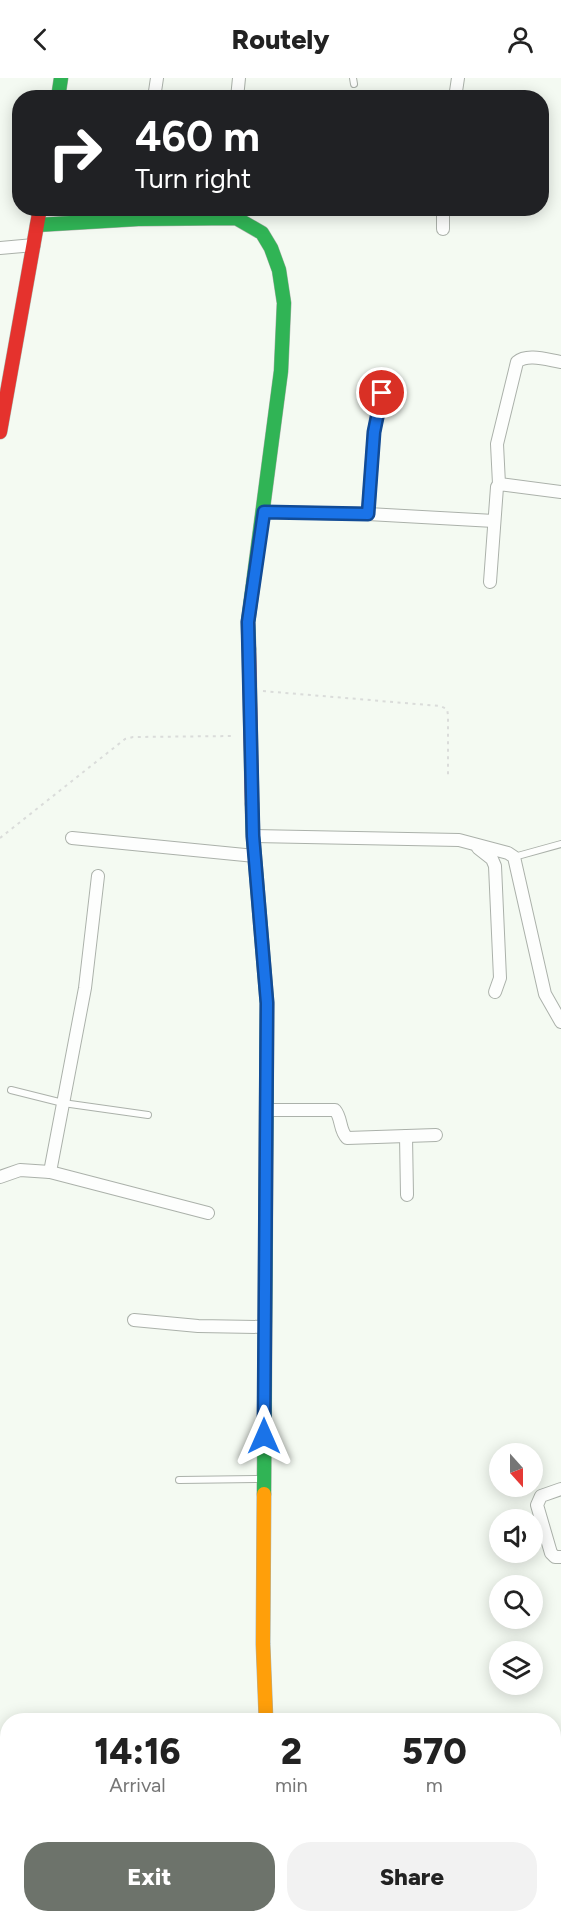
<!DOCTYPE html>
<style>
:root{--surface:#fff;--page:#f2f2f2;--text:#222;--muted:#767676;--accent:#6d736b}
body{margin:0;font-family:Figtree,sans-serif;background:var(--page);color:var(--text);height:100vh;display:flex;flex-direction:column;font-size:22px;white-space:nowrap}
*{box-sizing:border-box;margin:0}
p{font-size:20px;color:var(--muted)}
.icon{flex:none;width:33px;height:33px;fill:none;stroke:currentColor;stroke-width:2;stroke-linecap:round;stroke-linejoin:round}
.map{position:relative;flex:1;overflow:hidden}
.details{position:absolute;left:0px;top:1635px;width:561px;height:210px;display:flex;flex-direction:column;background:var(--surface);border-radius:24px 24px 0 0;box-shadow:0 3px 15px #0003}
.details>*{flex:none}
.top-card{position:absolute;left:12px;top:12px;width:537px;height:126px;border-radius:24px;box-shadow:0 3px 15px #0003;background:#202124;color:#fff;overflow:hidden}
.needle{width:39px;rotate:159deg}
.fabs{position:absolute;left:489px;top:1365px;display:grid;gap:12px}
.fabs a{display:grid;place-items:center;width:54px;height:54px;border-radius:50%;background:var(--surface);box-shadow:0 3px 15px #0003;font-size:30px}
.pin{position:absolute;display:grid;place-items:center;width:51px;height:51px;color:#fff;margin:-26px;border:3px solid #fff;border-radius:50%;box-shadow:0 2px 6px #0007}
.me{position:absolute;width:66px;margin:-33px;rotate:0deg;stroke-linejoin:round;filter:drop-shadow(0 0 4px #0008)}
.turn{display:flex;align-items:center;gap:21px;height:126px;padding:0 24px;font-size:27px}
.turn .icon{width:78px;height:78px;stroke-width:2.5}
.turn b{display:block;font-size:42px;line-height:51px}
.eta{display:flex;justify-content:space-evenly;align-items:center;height:102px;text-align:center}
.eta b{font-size:36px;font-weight:800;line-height:42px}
.cta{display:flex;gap:12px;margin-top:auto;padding:12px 24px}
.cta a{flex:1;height:69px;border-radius:24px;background:var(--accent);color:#fff;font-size:24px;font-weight:800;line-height:69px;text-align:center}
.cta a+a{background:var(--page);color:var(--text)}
header{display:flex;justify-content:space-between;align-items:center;height:78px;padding:0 24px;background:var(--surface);font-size:27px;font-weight:800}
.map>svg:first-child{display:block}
</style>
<header><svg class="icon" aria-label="back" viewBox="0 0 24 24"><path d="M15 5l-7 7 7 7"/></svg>Routely<svg class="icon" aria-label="person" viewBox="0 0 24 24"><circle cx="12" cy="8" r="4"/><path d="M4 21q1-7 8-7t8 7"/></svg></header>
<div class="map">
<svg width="561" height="1845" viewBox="0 0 561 1845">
<rect width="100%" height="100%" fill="#f4faf2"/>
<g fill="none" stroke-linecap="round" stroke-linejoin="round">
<defs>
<g id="lane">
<polyline points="353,0 354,6"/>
<polyline points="514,779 561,766"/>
<polyline points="11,1012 63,1025 148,1037"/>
<polyline points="179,1402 264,1401"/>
</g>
<g id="street">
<polyline points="154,20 157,0"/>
<polyline points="237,20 239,0"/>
<polyline points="455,20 458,0"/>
<polyline points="443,151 443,130"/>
<polyline points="0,170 34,167"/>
<path d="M499 406 497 366 517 284C527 275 548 282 561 284"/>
<polyline points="263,434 368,436 494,443"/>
<polyline points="368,436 374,354 382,315"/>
<polyline points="490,504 497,409 499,406 561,414"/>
<polyline points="253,758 459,762 508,775 514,779 545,916 561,944"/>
<polyline points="72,760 255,778"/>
<polyline points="478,770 492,781 495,788 500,900 495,914"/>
<path d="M266 1032H335C342 1040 339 1052 347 1060L436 1057"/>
<polyline points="406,1058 407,1117"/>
<polyline points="50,1094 85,910 98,798"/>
<polyline points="0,1099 20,1092 50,1094 208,1135"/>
<polyline points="134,1242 198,1248 264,1249"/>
<polyline points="561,1411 541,1418 537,1427 551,1475 555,1479 561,1479"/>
<polyline points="0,1689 8,1685"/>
<polyline points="554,1764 561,1764"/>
<polyline points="202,1838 216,1840 231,1838"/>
<polyline points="84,1845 100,1838"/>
</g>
<g id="fast">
<polyline points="58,20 61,0"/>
<polyline points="37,147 138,141 236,140 262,155 271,170 279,192 284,225 281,293 248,544 249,571"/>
<polyline points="252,726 253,758 267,925 264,1416"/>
<polyline points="272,1838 272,1845"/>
</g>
<polyline id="slow" points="264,1416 263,1566 266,1642"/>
<g id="jam">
<polyline points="0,354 40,130"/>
<polyline points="249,571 252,726"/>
</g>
</defs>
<use href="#lane" stroke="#abb1aa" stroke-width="8"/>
<use href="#street" stroke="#abb1aa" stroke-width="14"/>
<use href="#fast" stroke="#abb1aa" stroke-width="15"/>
<use href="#slow" stroke="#abb1aa" stroke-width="15"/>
<use href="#jam" stroke="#abb1aa" stroke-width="15"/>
<g stroke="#dadcda" stroke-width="2" stroke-dasharray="3 4.5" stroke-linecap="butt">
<polyline points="263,613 440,628 447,631 448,637 448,698"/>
<polyline points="0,760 125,661 133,659 235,658"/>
</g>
<use href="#lane" stroke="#fdfefd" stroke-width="6"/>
<use href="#street" stroke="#fdfefd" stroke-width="12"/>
<use href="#fast" stroke="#30b455" stroke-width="14"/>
<use href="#slow" stroke="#ff9f0a" stroke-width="14"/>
<use href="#jam" stroke="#e5322d" stroke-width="14"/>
</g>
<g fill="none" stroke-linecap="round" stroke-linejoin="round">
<defs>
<polyline id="route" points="264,1358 267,925 253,758 248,544 264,434 368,436 374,354 382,315"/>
</defs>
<use href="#route" stroke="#114b97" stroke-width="15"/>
<use href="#route" stroke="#1a73e8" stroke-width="10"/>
</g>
</svg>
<div class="fabs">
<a><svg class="needle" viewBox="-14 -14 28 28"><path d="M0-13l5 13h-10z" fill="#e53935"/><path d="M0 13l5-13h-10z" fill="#767676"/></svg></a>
<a><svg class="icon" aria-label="sound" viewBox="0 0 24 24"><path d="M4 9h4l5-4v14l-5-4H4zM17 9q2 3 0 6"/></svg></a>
<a><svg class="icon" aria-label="search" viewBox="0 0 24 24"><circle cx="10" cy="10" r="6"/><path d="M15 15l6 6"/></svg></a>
<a><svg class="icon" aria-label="layers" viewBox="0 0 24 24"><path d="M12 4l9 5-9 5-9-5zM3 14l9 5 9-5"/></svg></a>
</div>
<div class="pin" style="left:382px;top:315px;background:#d93025"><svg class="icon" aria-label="arrive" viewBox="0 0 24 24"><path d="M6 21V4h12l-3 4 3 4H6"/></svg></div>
<svg class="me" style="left:264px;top:1358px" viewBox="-20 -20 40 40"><path d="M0-17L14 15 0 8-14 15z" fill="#1a73e8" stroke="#fff" stroke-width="4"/></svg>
<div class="top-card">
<div class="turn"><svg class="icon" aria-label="right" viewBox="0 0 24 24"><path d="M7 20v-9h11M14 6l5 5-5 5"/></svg><div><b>460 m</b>Turn right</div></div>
</div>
<section class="details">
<div class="eta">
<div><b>14:16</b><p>Arrival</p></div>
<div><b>2</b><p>min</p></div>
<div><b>570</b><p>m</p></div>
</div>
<div class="cta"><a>Exit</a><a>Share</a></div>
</section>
</div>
